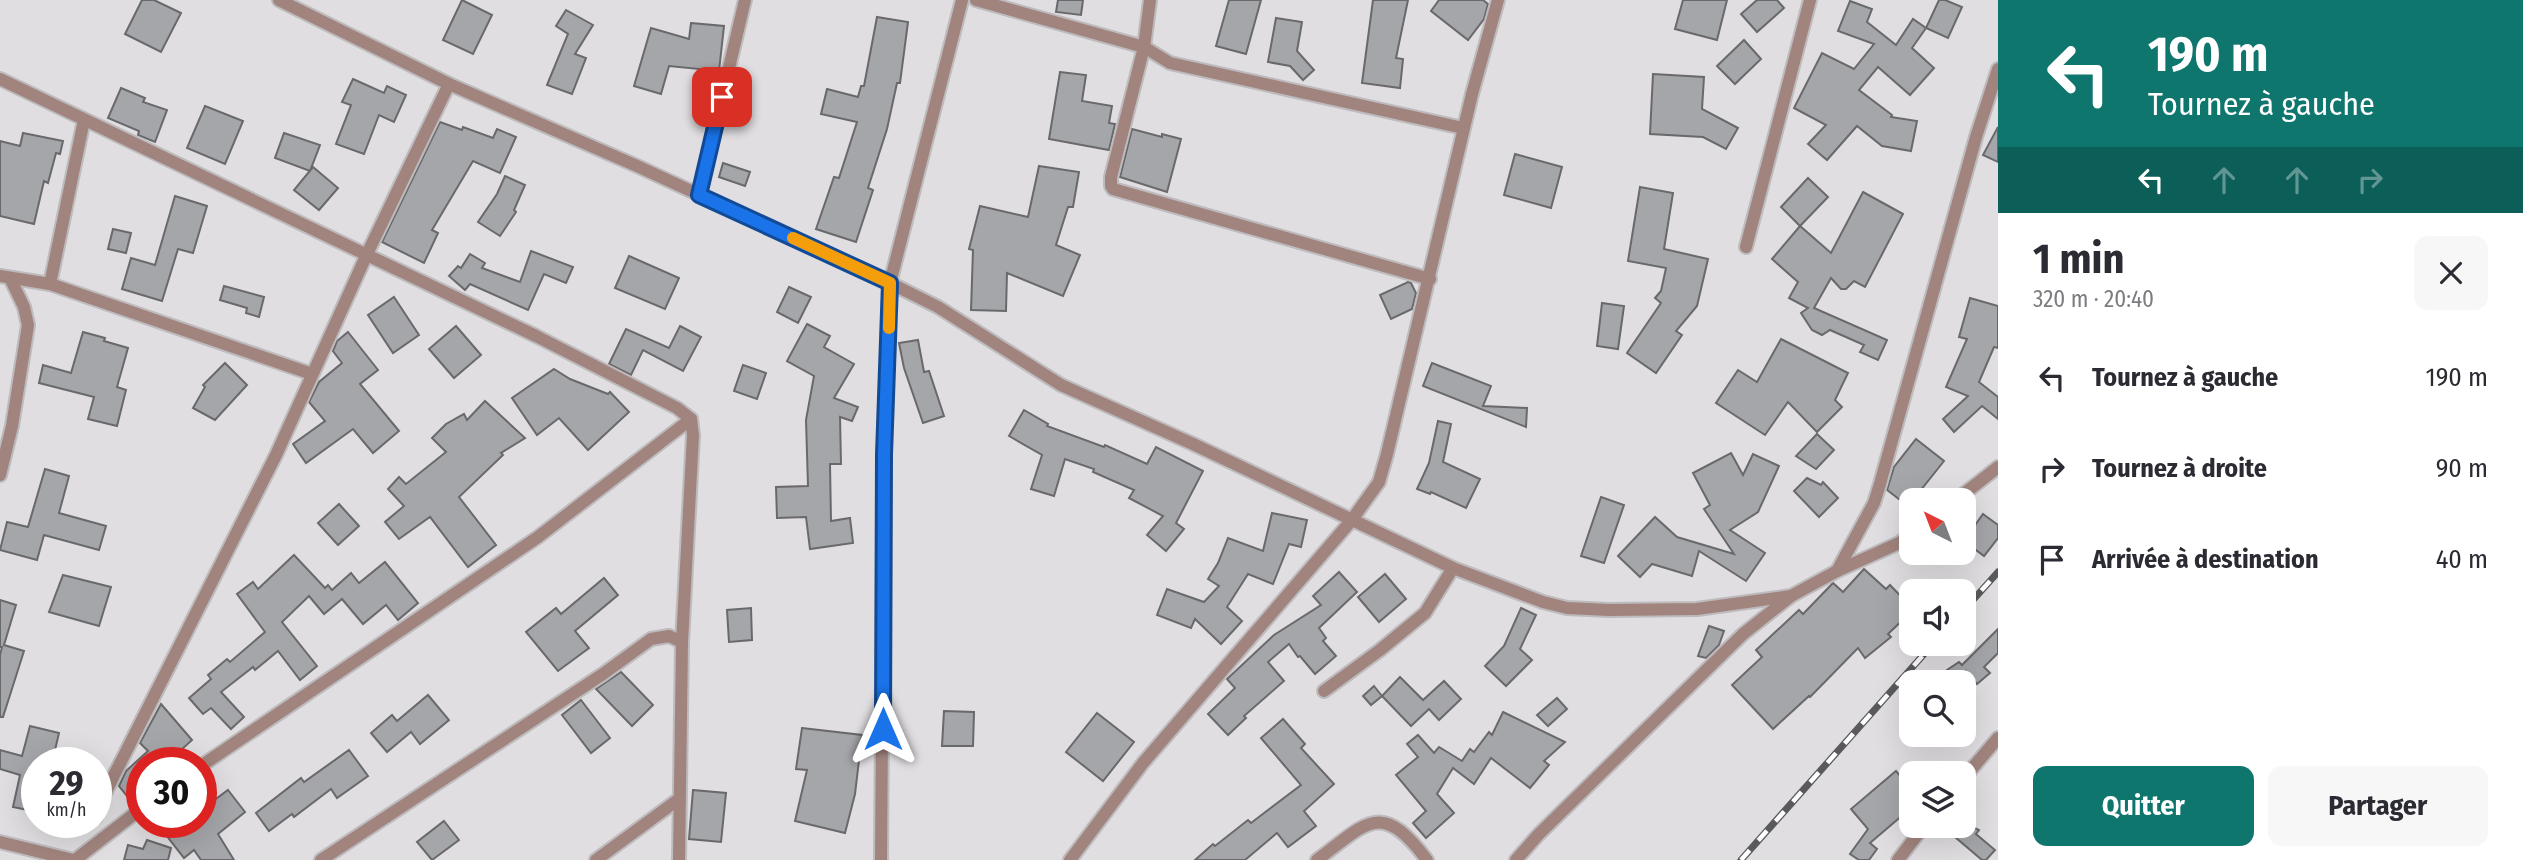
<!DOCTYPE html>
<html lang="fr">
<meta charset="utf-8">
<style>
:root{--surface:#fff;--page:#f7f7f7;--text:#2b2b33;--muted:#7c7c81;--accent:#0f766e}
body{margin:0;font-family:"Fira Sans Condensed",sans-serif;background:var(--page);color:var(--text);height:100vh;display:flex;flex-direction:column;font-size:26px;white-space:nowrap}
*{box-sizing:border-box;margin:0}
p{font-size:23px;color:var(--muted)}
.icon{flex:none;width:38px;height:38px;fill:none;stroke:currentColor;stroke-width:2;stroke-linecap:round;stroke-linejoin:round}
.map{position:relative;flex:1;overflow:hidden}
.side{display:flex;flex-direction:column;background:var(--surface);width:525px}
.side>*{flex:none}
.hud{background:#0f766e;color:#fff;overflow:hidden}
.needle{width:46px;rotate:318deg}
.buttons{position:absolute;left:1899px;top:488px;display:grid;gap:14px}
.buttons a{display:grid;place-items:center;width:77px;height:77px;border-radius:14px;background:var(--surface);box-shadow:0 7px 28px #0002;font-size:35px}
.speed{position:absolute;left:21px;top:747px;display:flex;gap:14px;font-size:35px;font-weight:700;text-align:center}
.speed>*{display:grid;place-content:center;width:91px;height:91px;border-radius:50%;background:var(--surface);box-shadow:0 7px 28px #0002;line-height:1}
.speed small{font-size:18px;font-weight:400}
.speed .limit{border:10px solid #d22;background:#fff;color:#111}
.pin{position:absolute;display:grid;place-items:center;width:60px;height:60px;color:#fff;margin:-30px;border-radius:14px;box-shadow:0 4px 10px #0006}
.me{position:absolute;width:77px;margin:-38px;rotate:0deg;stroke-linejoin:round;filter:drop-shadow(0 0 5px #0008)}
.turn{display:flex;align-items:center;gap:24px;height:147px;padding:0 35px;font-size:32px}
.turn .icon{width:91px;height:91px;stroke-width:2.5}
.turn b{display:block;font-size:49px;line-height:60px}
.lanes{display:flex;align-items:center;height:66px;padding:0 35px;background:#0003;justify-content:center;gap:35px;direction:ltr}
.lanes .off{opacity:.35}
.round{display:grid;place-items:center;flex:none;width:74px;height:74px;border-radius:14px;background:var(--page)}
.head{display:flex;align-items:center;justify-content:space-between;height:119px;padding:0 35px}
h1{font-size:42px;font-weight:700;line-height:52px}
.action{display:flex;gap:14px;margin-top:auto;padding:14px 35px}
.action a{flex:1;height:80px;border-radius:14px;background:var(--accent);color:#fff;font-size:28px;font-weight:700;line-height:80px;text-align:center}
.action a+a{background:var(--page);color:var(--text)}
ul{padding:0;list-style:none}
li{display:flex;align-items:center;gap:21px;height:91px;padding:0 35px}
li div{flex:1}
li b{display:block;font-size:26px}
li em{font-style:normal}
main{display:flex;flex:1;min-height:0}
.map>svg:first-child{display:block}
</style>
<main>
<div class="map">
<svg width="1998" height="860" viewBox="0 0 1998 860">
<rect width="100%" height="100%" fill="#e0dee1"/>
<g fill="#a5a6a9" stroke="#69696c" stroke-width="2">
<polygon points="142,0 154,0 181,13 161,52 125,34"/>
<polygon points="462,0 492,15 473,54 443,40"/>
<polygon points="1058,0 1083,0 1081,15 1056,12"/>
<polygon points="1229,0 1261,0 1246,54 1216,46"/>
<polygon points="1373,0 1408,0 1396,58 1403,59 1400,88 1362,83"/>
<polygon points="1439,0 1483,0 1488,4 1484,19 1468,40 1431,11"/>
<polygon points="1683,0 1727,0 1717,40 1675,29"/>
<polygon points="1757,0 1777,0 1784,8 1757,32 1741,14"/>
<polygon points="1939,0 1945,0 1962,7 1948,38 1926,28"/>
<polygon points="1850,1 1872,9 1867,22 1896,45 1913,19 1926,28 1912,48 1934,68 1910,95 1878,67 1859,90 1892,115 1891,117 1917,121 1911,151 1882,146 1857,126 1827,160 1808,144 1826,125 1794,108 1822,53 1854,69 1874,44 1838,31"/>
<polygon points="566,10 593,25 575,54 586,58 572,94 547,85 568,34 556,26"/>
<polygon points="877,17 908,22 900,83 897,83 887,129 868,188 873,190 856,242 816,229 834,177 839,178 857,122 821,114 827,89 858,97 861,86 864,86"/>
<polygon points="1276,18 1302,22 1297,51 1314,70 1303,80 1290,66 1268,62"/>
<polygon points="691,23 724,26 719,71 669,66 661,94 634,86 651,28 689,39"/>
<polygon points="1744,40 1761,59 1735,84 1717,66"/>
<polygon points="1060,72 1086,75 1082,101 1112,106 1109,123 1115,124 1109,150 1049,139"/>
<polygon points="1653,74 1704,77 1702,109 1738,128 1726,149 1703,137 1650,134"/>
<polygon points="353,79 384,93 387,86 406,95 394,122 379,115 364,154 336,144 351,105 342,102"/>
<polygon points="121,88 145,98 143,102 167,110 155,142 138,135 139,131 108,118"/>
<polygon points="205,106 243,121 225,164 187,148"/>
<polygon points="440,122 462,130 463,127 493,138 497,129 516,137 500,173 473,161 432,230 438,233 424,263 382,242"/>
<polygon points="1998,127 1998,162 1983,155"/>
<polygon points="1132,129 1162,137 1162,134 1181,139 1167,192 1120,177"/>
<polygon points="23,133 63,141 60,154 56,153 48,183 44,181 34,224 0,216 0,141 20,146"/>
<polygon points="284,133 320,145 310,171 275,158"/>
<polygon points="1515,154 1562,167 1551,208 1504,195"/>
<polygon points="723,163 750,172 745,186 719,177"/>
<polygon points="1039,166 1079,172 1073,207 1068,207 1056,245 1080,255 1063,296 1007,273 1006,311 971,310 973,250 969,249 980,206 1028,217"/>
<polygon points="313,167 338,188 319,210 294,190"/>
<polygon points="505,176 525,185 514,210 516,212 500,236 478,222 497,194"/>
<polygon points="1808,178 1828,197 1800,226 1781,207"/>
<polygon points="1640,187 1673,193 1664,249 1708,259 1697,306 1676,331 1682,335 1656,373 1627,353 1661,303 1655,298 1661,291 1666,268 1628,261"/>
<polygon points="1863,192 1903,214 1865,287 1854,281 1846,289 1841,289 1831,278 1814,308 1887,340 1878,360 1860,352 1864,345 1830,330 1822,335 1812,330 1801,313 1808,308 1789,298 1798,282 1772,259 1800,226 1831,253"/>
<polygon points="175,196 207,206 193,253 178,249 162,301 122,289 131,258 155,265"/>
<polygon points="113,229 131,233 126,253 108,249"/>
<polygon points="531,251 573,267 566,283 544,274 528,310 470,284 465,290 449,276 458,266 461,268 470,254 485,263 482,268 520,282"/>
<polygon points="629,256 679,278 665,309 615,288"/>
<polygon points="1408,282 1411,283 1416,293 1412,309 1391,319 1380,295"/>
<polygon points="224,286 264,297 259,317 246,313 247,308 220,300"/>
<polygon points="789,287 811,297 798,323 777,312"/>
<polygon points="394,297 419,335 393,353 368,315"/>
<polygon points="1970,298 1998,306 1998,348 1994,347 1979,382 1998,397 1998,419 1982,406 1954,432 1943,419 1968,396 1946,387 1967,339 1959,337"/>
<polygon points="1602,303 1624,306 1618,349 1597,346"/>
<polygon points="807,324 830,336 824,347 854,364 834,398 858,407 852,421 840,417 841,464 830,464 831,521 850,518 853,543 810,549 806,517 777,518 776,487 808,486 806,420 814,376 787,361"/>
<polygon points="456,326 481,355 454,378 429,349"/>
<polygon points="680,326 701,337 683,371 643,350 631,375 609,364 626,329 669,348"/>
<polygon points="83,332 105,338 104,341 128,348 117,387 126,390 117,426 88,419 94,397 39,383 43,365 71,373"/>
<polygon points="348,332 378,370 360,384 399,431 373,453 353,429 306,463 293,444 325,421 309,402 319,382 342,363 333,351 337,341"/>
<polygon points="1781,339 1848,373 1835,400 1842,407 1817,432 1788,402 1765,435 1716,403 1738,370 1757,382"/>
<polygon points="918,340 924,372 929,371 944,416 923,423 904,368 899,343"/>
<polygon points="225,363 247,385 215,420 193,408 205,387 203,385"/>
<polygon points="1432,363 1491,386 1483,406 1527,408 1526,427 1423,386"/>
<polygon points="743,365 766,373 757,399 734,391"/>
<polygon points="554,369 570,379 608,394 610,392 629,412 588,450 559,418 537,435 512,398"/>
<polygon points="485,401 525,438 501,453 503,455 459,497 496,545 468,567 430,517 399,539 385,522 404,506 388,489 399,477 406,484 446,452 432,438 446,424 464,414 467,420"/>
<polygon points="1024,410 1048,424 1047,426 1104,447 1105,445 1147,464 1156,447 1203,471 1176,523 1184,529 1166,551 1147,535 1163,516 1129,498 1134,490 1093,472 1094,469 1065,459 1054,496 1031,489 1042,455 1009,436"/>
<polygon points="1438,421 1451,424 1443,462 1480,479 1466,508 1431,492 1430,494 1417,489 1429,463"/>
<polygon points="1817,434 1834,450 1816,469 1796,456"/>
<polygon points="1916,439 1944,461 1908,506 1887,490 1894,467"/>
<polygon points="1731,453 1743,475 1753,454 1779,466 1758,512 1730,530 1765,553 1746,581 1699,551 1692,576 1652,564 1640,577 1618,556 1655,517 1677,537 1734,554 1704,509 1710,505 1693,473"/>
<polygon points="45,469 69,476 59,513 106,526 99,550 44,535 37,560 0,550 7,522 28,527"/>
<polygon points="1807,478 1821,485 1823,482 1838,498 1819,517 1794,491"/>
<polygon points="1601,497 1624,505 1604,563 1581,556"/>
<polygon points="339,504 359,526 338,545 318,523"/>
<polygon points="1272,513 1307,520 1301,547 1289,544 1273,584 1248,574 1227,607 1242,621 1221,644 1195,619 1191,628 1157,615 1167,589 1204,602 1219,586 1208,579 1218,563 1228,538 1263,551"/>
<polygon points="1983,514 1998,525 1998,538 1984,556 1964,541"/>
<polygon points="294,555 325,588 328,585 332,590 351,573 359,583 385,562 418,603 398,620 386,605 363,624 342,599 324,614 309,596 282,622 317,666 300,680 278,651 255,670 253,667 221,692 244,717 231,729 211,708 203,714 189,698 211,679 208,675 227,659 230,662 265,632 237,594 253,582 258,589"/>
<polygon points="1864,569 1886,589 1890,585 1911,607 1911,612 1888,634 1891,637 1865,658 1858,648 1810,697 1809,696 1773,729 1732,685 1762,657 1756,650 1799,610 1803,614 1833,583 1843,592"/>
<polygon points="1339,572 1357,592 1319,628 1326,638 1323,641 1336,656 1315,674 1300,656 1298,657 1289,644 1268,662 1284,681 1244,716 1246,718 1228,735 1208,714 1235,688 1227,679 1274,635 1321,605 1313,596"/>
<polygon points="1385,574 1406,599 1379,622 1358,597"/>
<polygon points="63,575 111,587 99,626 49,612"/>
<polygon points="604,578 618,595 575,631 589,648 558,671 526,632 556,608 561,614"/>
<polygon points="0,600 16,605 4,645 24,651 3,717 0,717 0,655 2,647 0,647"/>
<polygon points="751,608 752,640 729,642 727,610"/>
<polygon points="1521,608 1536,615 1520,649 1532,660 1506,686 1485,666 1504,646"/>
<polygon points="1709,626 1724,631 1719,645 1706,658 1698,656"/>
<polygon points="1998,629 1998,653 1984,667 1990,673 1977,684 1965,670 1968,674 1956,682 1947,670 1959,662 1962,665"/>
<polygon points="621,672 653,705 632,726 596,689"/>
<polygon points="1400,677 1423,700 1444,681 1461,699 1439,720 1429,709 1411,726 1382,696"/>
<polygon points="1374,686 1382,696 1371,705 1363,696"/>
<polygon points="428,695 449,720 420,744 411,732 387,752 371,733 392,715 397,721"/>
<polygon points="1557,698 1567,709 1548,726 1537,715"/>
<polygon points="581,700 610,738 591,753 562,715"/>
<polygon points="161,704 192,740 167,763 142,763 142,787 132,796 127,796 119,786 126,771 148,751 140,743"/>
<polygon points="944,711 974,712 973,746 942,746"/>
<polygon points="1503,712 1565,742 1544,761 1549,765 1530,788 1491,758 1474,784 1453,768 1437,794 1454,813 1426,838 1413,823 1426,811 1396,775 1418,757 1407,744 1418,735 1434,753 1439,747 1462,761 1470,749 1474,752 1489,732 1492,735"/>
<polygon points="1097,713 1134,742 1103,781 1066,752"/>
<polygon points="1283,719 1305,744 1301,748 1334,784 1304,811 1316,826 1288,847 1277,833 1245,860 1195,860 1213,844 1215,846 1248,820 1251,823 1301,785 1261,738"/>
<polygon points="30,726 59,733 52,763 37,763 37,812 13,807 20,775 0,769 0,750 22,756"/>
<polygon points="802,728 862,735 855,794 845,833 795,821 807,770 796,769"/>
<polygon points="349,750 368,776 337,798 331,789 294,817 292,814 269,831 256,813 301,778 304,782"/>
<polygon points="1896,771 1911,789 1911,808 1870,843 1877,849 1869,860 1859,860 1850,854 1868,829 1851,809"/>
<polygon points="228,790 245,812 218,834 234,860 201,860 194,850 184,858 156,822 201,822 201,810"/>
<polygon points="693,790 726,793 721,842 689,839"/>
<polygon points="444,821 459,840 432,860 417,842"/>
<polygon points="1942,826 1971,826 1979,830 1976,834 1995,850 1986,860 1982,860"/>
<polygon points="147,840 171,848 168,860 124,860 128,845 143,849"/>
</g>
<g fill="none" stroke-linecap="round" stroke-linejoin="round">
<defs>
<g id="minor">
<polyline points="279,0 449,84 637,166 890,283 938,307 1061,385 1193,444 1453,568 1543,602 1567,608 1609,610 1697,609 1791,596"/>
<polyline points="976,0 1144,47 1170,63 1463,128"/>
<polyline points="1150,0 1144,47 1111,177 1111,186 1113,189 1430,279"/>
<polyline points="0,79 536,336 677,408 691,419 693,435 682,642 679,860"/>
<polyline points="699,195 745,0"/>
<polyline points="1746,247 1810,0"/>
<polyline points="0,276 50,284 312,374"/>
<polyline points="50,284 84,120"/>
<polyline points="0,475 12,426 28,325 24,307 10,278"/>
<polyline points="1956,500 1998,467"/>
<polyline points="1837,571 1874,503 1880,484 1976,137 1998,69"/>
<polyline points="1324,691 1380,650 1425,613 1453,568"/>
<polyline points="201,766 538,537 691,419"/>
<polyline points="1964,778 1998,738"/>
<polyline points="96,817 100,803 276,455 367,254 449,84"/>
<polyline points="0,842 73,860"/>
<polyline points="75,860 142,808"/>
<polyline points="321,860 603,674 651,639 669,636 682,642"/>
<polyline points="596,860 679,799"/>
<polyline points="881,860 884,454 890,283 962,0"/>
<polyline points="1070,860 1143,763 1351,521 1379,482 1387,454 1472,94 1498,0"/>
<path d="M1317 860C1368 822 1381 799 1427 860"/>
<polyline points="1516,860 1538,835 1743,634 1791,596 1837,571 1899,543 1911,534"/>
<polyline points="1898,860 1924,826"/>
</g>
</defs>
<use href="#minor" stroke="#bdbbbe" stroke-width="16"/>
<use href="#minor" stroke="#a1847d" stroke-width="12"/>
<defs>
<g id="rail">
<polyline points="1964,610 1998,572"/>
<polyline points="1741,860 1933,644"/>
</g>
</defs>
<use href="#rail" stroke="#5a595b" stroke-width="7"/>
<use href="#rail" stroke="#fff" stroke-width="4.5" stroke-dasharray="13" stroke-linecap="butt"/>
</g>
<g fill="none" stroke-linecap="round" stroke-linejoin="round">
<defs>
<polyline id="route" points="722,97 699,195 890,283 884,454 883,729"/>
</defs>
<use href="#route" stroke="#114b97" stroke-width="18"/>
<use href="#route" stroke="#1a73e8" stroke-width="12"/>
<polyline stroke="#f59e0b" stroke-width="12" points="793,238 890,283 889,328"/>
</g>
</svg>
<div class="buttons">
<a><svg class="needle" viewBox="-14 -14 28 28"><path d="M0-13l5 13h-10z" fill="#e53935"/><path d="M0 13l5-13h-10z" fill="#7c7c81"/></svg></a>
<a><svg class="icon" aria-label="sound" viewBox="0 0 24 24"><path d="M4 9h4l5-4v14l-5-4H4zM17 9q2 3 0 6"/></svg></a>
<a><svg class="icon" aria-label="search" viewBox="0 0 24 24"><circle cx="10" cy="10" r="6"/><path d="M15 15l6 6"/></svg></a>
<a><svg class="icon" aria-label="layers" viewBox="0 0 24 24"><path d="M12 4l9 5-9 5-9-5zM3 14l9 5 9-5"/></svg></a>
</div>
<div class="speed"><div>29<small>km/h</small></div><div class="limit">30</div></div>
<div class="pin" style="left:722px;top:97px;background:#d93025"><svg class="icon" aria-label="arrive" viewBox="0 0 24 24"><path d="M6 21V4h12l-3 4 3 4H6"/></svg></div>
<svg class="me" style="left:883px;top:729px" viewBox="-20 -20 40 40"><path d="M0-17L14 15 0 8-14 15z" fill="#1a73e8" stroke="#fff" stroke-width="4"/></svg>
</div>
<section class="side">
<div class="hud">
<div class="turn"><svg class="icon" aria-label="left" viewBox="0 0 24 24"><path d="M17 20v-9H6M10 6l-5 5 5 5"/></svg><div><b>190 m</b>Tournez à gauche</div></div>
<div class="lanes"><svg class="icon" aria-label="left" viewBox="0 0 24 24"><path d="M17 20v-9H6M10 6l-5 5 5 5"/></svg><svg class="icon off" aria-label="ahead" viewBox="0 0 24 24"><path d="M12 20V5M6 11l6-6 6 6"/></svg><svg class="icon off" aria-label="ahead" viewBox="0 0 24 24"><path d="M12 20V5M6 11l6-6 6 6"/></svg><svg class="icon off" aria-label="right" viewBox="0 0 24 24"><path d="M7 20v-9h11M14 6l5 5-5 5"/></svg></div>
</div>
<div class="head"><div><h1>1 min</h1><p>320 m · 20:40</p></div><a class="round"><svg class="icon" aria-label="close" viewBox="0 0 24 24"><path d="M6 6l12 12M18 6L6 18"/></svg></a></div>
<ul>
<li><svg class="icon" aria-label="left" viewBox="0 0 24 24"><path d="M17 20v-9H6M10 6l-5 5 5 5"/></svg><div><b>Tournez à gauche</b></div><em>190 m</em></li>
<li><svg class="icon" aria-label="right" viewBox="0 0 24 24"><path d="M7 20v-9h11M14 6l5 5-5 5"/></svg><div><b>Tournez à droite</b></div><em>90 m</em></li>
<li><svg class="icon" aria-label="arrive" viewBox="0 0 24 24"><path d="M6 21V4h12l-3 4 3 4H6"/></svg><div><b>Arrivée à destination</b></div><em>40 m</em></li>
</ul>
<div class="action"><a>Quitter</a><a>Partager</a></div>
</section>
</main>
